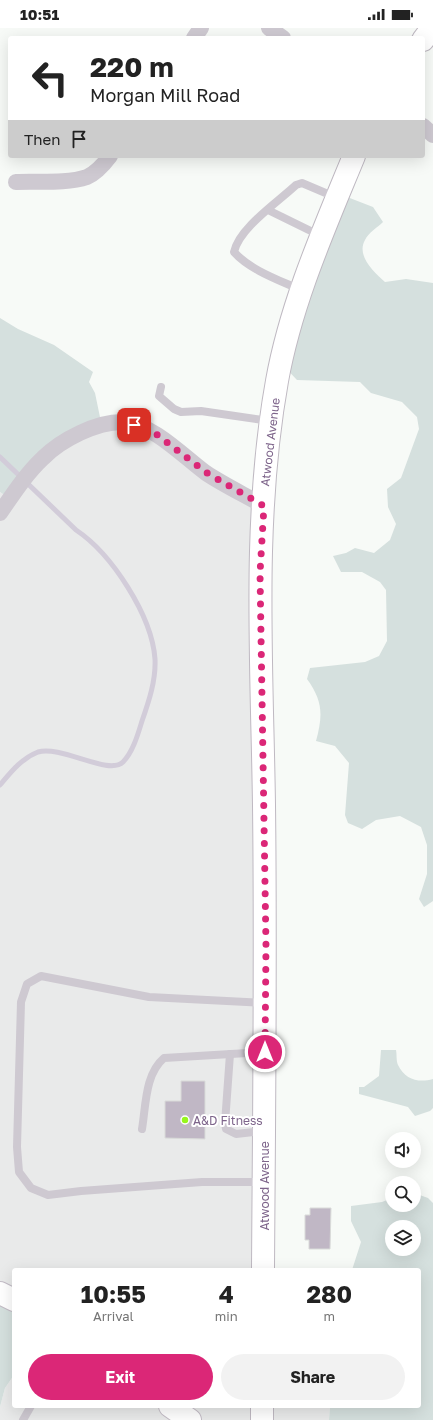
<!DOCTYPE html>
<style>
:root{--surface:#fff;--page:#f2f2f2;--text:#222;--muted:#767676;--accent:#db2777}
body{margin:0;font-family:"Golos Text",sans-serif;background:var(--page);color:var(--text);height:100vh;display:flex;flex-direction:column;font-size:15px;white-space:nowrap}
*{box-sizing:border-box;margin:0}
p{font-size:13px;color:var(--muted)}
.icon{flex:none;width:22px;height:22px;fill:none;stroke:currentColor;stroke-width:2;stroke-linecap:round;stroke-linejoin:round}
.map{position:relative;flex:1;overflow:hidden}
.sheet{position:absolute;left:12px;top:1240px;width:409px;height:140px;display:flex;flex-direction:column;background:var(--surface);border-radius:4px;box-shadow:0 4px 16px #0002}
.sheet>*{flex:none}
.hud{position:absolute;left:8px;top:8px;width:417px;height:122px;border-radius:4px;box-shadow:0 4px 16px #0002;background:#fff;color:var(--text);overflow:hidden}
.tools{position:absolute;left:385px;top:1104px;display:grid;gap:8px}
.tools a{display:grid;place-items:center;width:36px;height:36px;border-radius:50%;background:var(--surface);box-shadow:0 4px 16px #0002;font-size:20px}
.pin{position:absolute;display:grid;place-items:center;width:34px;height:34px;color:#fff;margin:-17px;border-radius:8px;box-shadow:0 2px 6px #0006}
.me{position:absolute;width:44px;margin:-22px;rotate:0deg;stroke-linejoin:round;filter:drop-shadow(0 0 3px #0008)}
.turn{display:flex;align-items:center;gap:14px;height:84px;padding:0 16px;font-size:18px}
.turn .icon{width:52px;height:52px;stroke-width:2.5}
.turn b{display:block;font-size:28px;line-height:34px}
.then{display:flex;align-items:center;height:38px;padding:0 16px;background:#0003;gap:8px;font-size:15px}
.eta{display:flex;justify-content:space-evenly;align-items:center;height:68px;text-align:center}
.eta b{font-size:24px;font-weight:700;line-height:28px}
.button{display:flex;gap:8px;margin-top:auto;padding:8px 16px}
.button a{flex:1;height:46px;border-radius:24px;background:var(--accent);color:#fff;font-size:16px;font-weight:700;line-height:46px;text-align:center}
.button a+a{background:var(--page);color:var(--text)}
.status{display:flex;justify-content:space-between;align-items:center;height:28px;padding:0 20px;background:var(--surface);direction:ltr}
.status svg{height:11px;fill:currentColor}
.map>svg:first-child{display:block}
</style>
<div class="status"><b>10:51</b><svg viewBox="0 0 49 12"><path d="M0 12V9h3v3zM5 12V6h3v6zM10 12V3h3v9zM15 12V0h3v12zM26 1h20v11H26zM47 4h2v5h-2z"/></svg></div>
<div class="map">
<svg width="433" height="1392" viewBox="0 0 433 1392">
<rect width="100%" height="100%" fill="#f7faf7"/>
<g fill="#e9eaea">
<polygon points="129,397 258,476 261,1242 14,1242 14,1273 0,1265 0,464 9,470 68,410"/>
<polygon points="14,1347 14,1378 330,1378 329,1392 0,1392 0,1379 5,1360"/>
</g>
<g fill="#d5e0de" fill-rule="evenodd">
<path d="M342 167 373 179 383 194C378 199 368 205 365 212 356 228 374 244 385 254L406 251 433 255V873L424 879 419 871 427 846V817L421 799 400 788 376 792 362 801 348 795 345 787 349 735 335 718 316 713C323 687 323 673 307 651L310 640 365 634 379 628 387 613 386 562 380 554 362 544H341L333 528 346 525 355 520 374 525 390 512 396 496 388 479 387 461 401 450 419 401 417 389 402 374 371 365 360 354 297 352 281 335Z"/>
<polygon points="0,290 18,301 54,317 93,344 89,354 95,365 101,394 68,410 9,470 0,464"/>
<path d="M381 1022H396C397 1026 396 1033 398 1037 405 1052 419 1055 433 1051V1080L430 1083 415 1088 408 1079 359 1066V1059H364L379 1048Z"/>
<path d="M414 1165 428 1170 433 1175V1392H329L330 1378H419V1242H352L361 1214 351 1193V1178L382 1174 392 1170V1177H414ZM392 1199H414V1221H392Z"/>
<polygon points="0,1265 14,1273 14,1347 5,1360 0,1379"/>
</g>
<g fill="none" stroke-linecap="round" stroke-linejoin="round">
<path stroke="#d2ccd9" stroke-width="5" d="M0 429 76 502C112 526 152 588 155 631 156 652 149 673 142 693 138 706 133 724 123 734 109 748 61 717 38 724 22 730 11 744 0 757"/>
</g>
<g fill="#c0b7c5" stroke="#d9dbd9">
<polygon points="181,1053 205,1053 205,1111 165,1110 165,1073 181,1073"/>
<polygon points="310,1180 331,1180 330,1221 309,1221 309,1212 305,1212 305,1187 310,1187"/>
</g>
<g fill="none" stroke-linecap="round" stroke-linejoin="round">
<defs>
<g id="secondary">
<polyline points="0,1265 14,1272"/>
<polyline points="170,1378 190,1392"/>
</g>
<g id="primary">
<polyline points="423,12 432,0"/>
<path d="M263 1242C264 1087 266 932 264 777 262 636 252 492 277 353 291 275 324 201 354 128"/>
<polyline points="262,1392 262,1378"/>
</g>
</defs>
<use href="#secondary" stroke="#c4bdc7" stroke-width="24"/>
<use href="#primary" stroke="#bfb9c2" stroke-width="24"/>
<g stroke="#cec9d1" stroke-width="8">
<polyline points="268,182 321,208"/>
<path d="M301 262C279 252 250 242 234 224 239 200 278 174 296 157L302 155 335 169"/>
<polyline points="161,359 159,368 174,381 181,384 201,383 270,393"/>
<polyline points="230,1026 225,1095 226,1101 236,1106 263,1103"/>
<path d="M142 1101C146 1077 145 1046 164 1030L264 1024"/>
<polyline points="263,1154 202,1154 81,1163 48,1167 31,1160 19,1144 17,1119 21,974 27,956 41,948 149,969 265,975"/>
<polyline points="23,1392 31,1378"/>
</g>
<g stroke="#cec9d1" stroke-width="16">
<polyline points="269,0 283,10"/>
<polyline points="194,10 201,0"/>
<polyline points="423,98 433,107"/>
<path d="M16 154C37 153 67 156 87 149 96 145 104 136 110 128"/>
<path d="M0 485C13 466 26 446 43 430 61 412 97 393 124 394 153 396 184 429 206 445 224 457 245 467 264 478"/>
</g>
<use href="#secondary" stroke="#fff" stroke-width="22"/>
<use href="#primary" stroke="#fff" stroke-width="22"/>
</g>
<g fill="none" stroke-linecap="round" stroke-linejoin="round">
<polyline stroke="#db2777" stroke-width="7" stroke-dasharray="0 12.6" points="134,397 156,406 207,445 264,478 260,545 266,918 265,1024"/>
</g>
<circle fill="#97f61b" stroke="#fff" stroke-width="1.5" cx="185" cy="1092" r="4"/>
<g text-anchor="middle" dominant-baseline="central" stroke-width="4" stroke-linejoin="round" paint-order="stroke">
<g font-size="12" fill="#7e658b" stroke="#fff">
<text transform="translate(270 414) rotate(-83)">Atwood Avenue</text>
<text transform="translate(264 1158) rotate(-90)">Atwood Avenue</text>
</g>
<g font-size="12" fill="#7e658b" stroke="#fff" text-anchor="start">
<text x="193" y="1092">A&amp;D Fitness</text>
</g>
</g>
</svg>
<div class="tools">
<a><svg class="icon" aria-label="sound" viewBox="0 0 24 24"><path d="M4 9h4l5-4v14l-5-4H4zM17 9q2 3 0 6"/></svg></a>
<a><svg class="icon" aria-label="search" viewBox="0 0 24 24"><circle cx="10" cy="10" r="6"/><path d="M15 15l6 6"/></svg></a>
<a><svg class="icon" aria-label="layers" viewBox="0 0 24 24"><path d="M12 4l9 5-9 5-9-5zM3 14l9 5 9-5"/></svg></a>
</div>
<div class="pin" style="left:134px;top:397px;background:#d93025"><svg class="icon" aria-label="arrive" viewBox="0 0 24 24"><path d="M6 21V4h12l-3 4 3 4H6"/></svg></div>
<svg class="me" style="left:265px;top:1024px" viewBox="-20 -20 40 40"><circle r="17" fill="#db2777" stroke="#fff" stroke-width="3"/><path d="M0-11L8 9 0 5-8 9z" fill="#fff"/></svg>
<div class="hud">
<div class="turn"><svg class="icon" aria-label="left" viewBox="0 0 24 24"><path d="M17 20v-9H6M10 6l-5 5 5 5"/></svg><div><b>220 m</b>Morgan Mill Road</div></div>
<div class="then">Then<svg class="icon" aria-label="arrive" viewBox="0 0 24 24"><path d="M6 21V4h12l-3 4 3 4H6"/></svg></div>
</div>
<section class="sheet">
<div class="eta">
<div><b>10:55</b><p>Arrival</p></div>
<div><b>4</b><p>min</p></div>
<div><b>280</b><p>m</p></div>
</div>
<div class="button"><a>Exit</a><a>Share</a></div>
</section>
</div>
